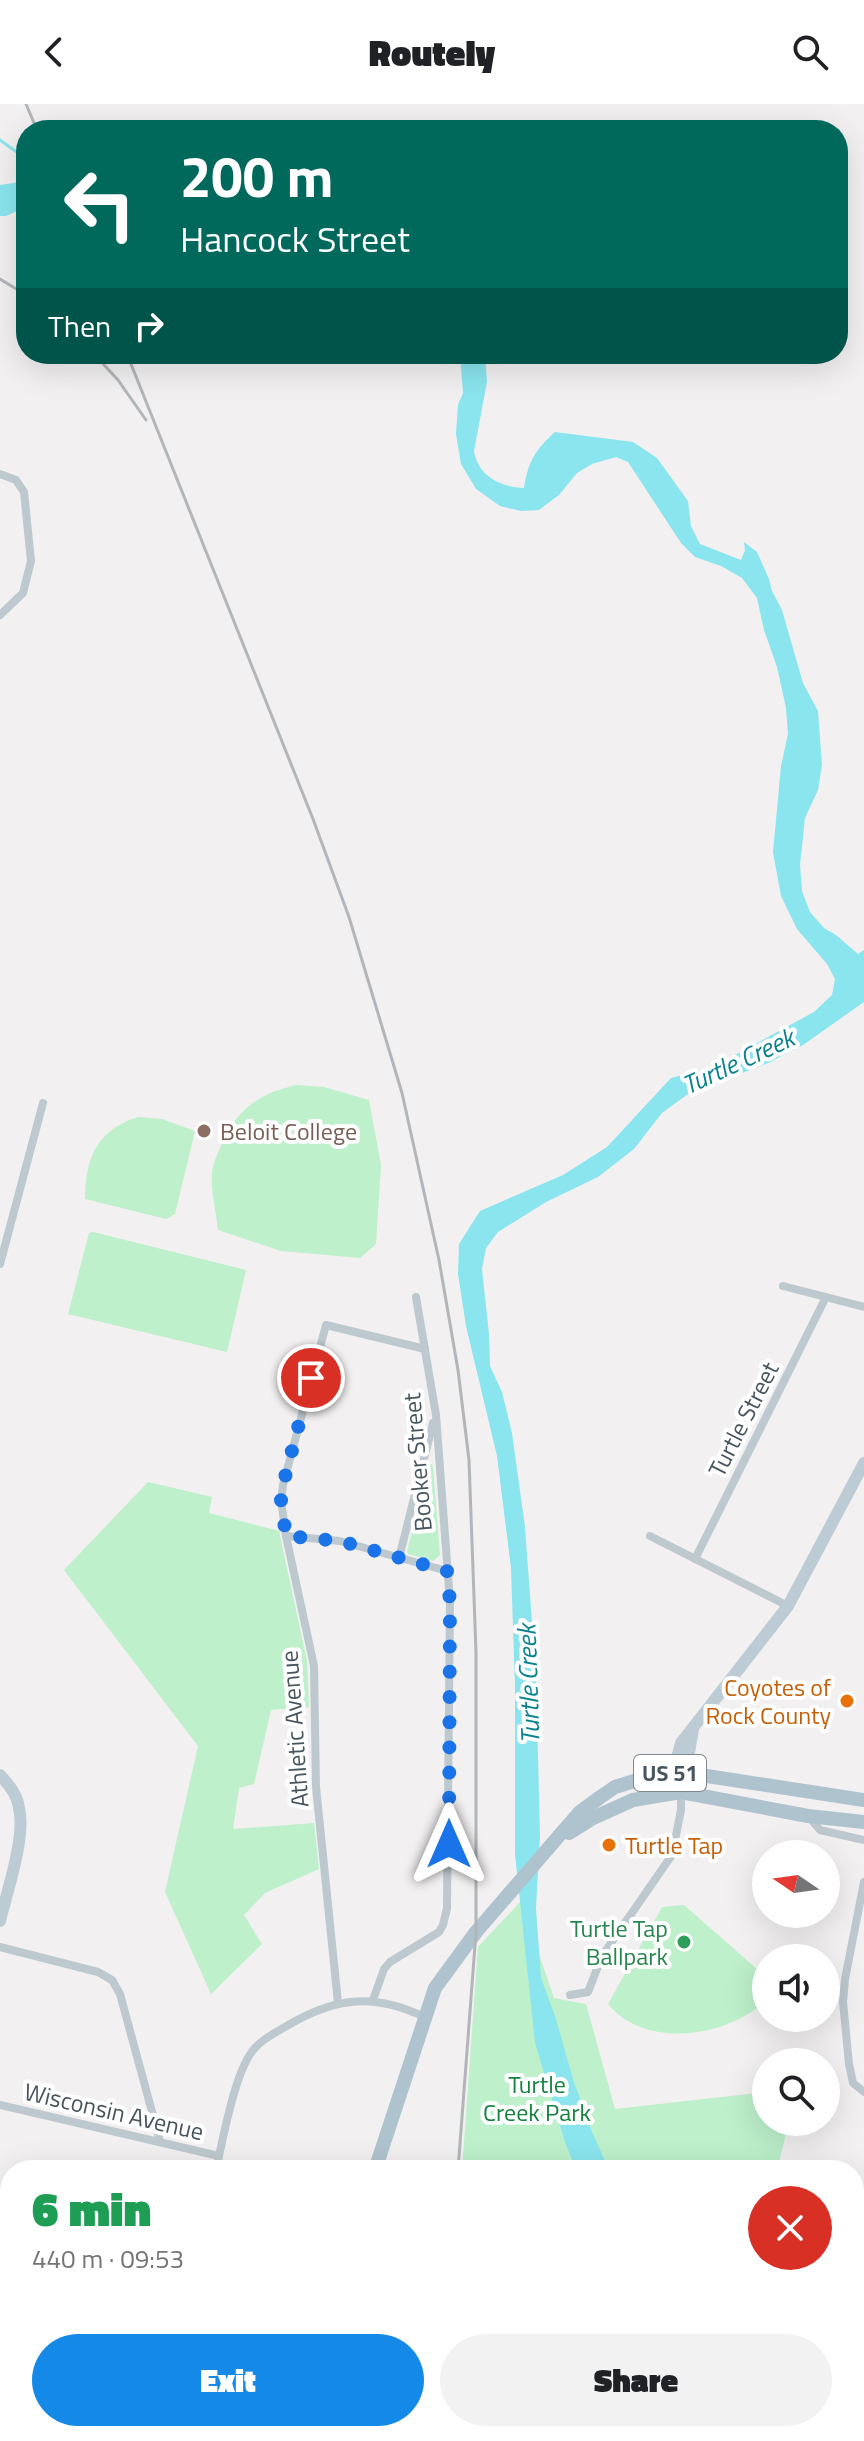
<!DOCTYPE html>
<meta charset="utf-8">
<style>
:root{--surface:#fff;--page:#f2f2f2;--text:#202124;--muted:#757577;--accent:#1589e7}
body{margin:0;font-family:"Titillium Web",sans-serif;background:var(--page);color:var(--text);height:100vh;display:flex;flex-direction:column;font-size:30px;white-space:nowrap}
*{box-sizing:border-box;margin:0}
p{font-size:26px;color:var(--muted)}
.icon{flex:none;width:44px;height:44px;fill:none;stroke:currentColor;stroke-width:2;stroke-linecap:round;stroke-linejoin:round}
.map{position:relative;flex:1;overflow:hidden}
.sheet{position:absolute;left:0px;top:2056px;width:864px;height:282px;display:flex;flex-direction:column;background:var(--surface);border-radius:32px 32px 0 0;box-shadow:0 8px 32px #0002}
.sheet>*{flex:none}
.guide{position:absolute;left:16px;top:16px;width:832px;height:244px;border-radius:32px;box-shadow:0 8px 32px #0002;background:#00695c;color:#fff;overflow:hidden}
.needle{width:52px;rotate:283deg}
.fabs{position:absolute;left:752px;top:1736px;display:grid;gap:16px}
.fabs a{display:grid;place-items:center;width:88px;height:88px;border-radius:50%;background:var(--surface);box-shadow:0 8px 32px #0002;font-size:40px}
.pin{position:absolute;display:grid;place-items:center;width:68px;height:68px;color:#fff;margin:-34px;border:4px solid #fff;border-radius:50%;box-shadow:0 2px 8px #0007}
.me{position:absolute;width:88px;margin:-44px;rotate:0deg;stroke-linejoin:round;filter:drop-shadow(0 0 6px #0008)}
.turn{display:flex;align-items:center;gap:28px;height:168px;padding:0 32px;font-size:36px}
.turn .icon{width:104px;height:104px;stroke-width:2.5}
.turn b{display:block;font-size:56px;line-height:68px}
.then{display:flex;align-items:center;height:76px;padding:0 32px;background:#0003;gap:16px;font-size:30px}
.round{display:grid;place-items:center;flex:none;width:84px;height:84px;border-radius:42px;background:var(--page)}
.summary{display:flex;align-items:center;justify-content:space-between;height:136px;padding:0 32px}
h1{font-size:48px;font-weight:800;line-height:60px;color:#1e9e55}
.cta{display:flex;gap:16px;margin-top:auto;padding:16px 32px}
.cta a{flex:1;height:92px;border-radius:48px;background:var(--accent);color:#fff;font-size:32px;font-weight:800;line-height:92px;text-align:center}
.cta a+a{background:var(--page);color:var(--text)}
header{display:flex;justify-content:space-between;align-items:center;height:104px;padding:0 32px;background:var(--surface);font-size:36px;font-weight:800}
.map>svg:first-child{display:block}
</style>
<header><svg class="icon" aria-label="back" viewBox="0 0 24 24"><path d="M15 5l-7 7 7 7"/></svg>Routely<svg class="icon" aria-label="search" viewBox="0 0 24 24"><circle cx="10" cy="10" r="6"/><path d="M15 15l6 6"/></svg></header>
<div class="map">
<svg width="864" height="2337" viewBox="0 0 864 2337">
<rect width="100%" height="100%" fill="#f2f0f0"/>
<g fill="#bdf0cb">
<path d="M296 981 324 983 369 996 381 1061 376 1140 360 1154 281 1147 218 1126C216 1107 211 1089 212 1070 213 1058 219 1046 224 1035 241 1002 260 990 296 981Z"/>
<path d="M138 1013 162 1015 195 1027 175 1110 166 1115 85 1095C85 1054 97 1026 138 1013Z"/>
<polygon points="93,1128 246,1166 227,1248 68,1210 89,1129"/>
<polygon points="430,1360 432,1360 433,1364 440,1451 433,1457 408,1450 407,1447"/>
<polygon points="148,1378 212,1393 209,1409 279,1427 307,1557 309,1603 271,1606 254,1680 239,1684 233,1725 314,1719 319,1765 265,1789 244,1811 262,1840 211,1890 165,1788 198,1642 64,1466"/>
<polygon points="521,1797 554,1894 586,1900 615,2005 766,1988 766,2018 789,2018 777,2066 462,2066 478,1843"/>
<path d="M684 1801 766 1873V1897C726 1933 646 1946 608 1900L662 1803Z"/>
</g>
<g fill="#8ae5ee">
<polygon points="26,74 26,103 6,112 0,112 0,81 14,79"/>
<path d="M460 250H485L487 278 474 347C478 372 500 383 524 384 528 358 535 346 555 328L633 338 657 354 688 397 691 422 700 440 741 456 745 446 744 438 757 448 769 475 772 487 782 506 803 579 818 607 822 661 818 686 805 714 800 761 802 787 810 808 824 824 836 831 858 850 864 846V898L803 941 768 959 688 990 662 1009 634 1045 598 1073 546 1098 498 1128 486 1144 482 1165 489 1230 490 1262 502 1288 512 1329 525 1423 536 1572 540 1732 536 1804 541 1874 555 1912 573 1975 592 2028 609 2066H576L565 2038 535 1939 515 1750V1582L511 1464 497 1352 466 1222 458 1170 459 1140 480 1107 563 1071 607 1043 671 974 711 964 814 908 832 891 835 875 827 860 797 825 781 792 773 748 781 662 788 630 786 604 777 563 764 526 757 494 742 474 721 462 695 453 681 439 628 358 616 353 592 360 577 369 559 391 539 406 521 407 500 402 476 385 461 360 456 330 458 301 463 289Z"/>
</g>
<g fill="none" stroke-linecap="round" stroke-linejoin="round">
<polyline stroke="#8ae5ee" stroke-width="3" points="0,36 26,55"/>
<g stroke="#bdc9cf" stroke-width="8">
<polyline points="0,370 16,376 24,388 31,457 23,489 0,511"/>
<polyline points="0,1160 43,999"/>
<polyline points="783,1182 864,1203"/>
<polyline points="286,1432 340,1437 447,1467"/>
<polyline points="650,1432 788,1502"/>
<polyline points="399,1454 433,1319"/>
<polyline points="695,1455 826,1193"/>
<polyline points="808,1712 820,1726 864,1736"/>
<polyline points="864,1778 845,1875 843,1898 849,1960 853,1979 864,1988"/>
<polyline points="0,1843 98,1868 112,1876 120,1890 160,2037"/>
<polyline points="570,1891 588,1888 602,1852 672,1751 681,1706 681,1688"/>
<polyline points="373,1896 384,1865 390,1858 439,1828 443,1821 447,1804 450,1498 436,1311 416,1193"/>
<polyline points="338,1899 316,1683 314,1562 286,1432 281,1396 283,1381 326,1221 425,1245"/>
<polyline points="0,2001 219,2052"/>
<path d="M216 2066C223 2035 234 1973 251 1949 259 1937 273 1930 285 1923 333 1894 372 1888 424 1913"/>
<polyline points="0,2159 10,2161"/>
<polyline points="150,2337 152,2328"/>
<polyline points="466,2337 467,2328"/>
</g>
<g stroke="#bdcbd4" stroke-width="12">
<path d="M0 1671C9 1681 17 1690 19 1704 26 1733 7 1787 0 1817"/>
<polyline points="684,1678 693,1625"/>
<polyline points="681,1688 673,1669 681,1639 788,1502 864,1359"/>
<polyline points="0,2321 10,2324"/>
<polyline points="28,2328 66,2337"/>
</g>
<g stroke="#afc3cf" stroke-width="14">
<polyline points="569,1729 593,1714 633,1696 681,1688 808,1712 864,1718"/>
<polyline points="375,2066 435,1884 476,1828 564,1726 580,1708 599,1694 615,1683 650,1672 687,1669 864,1696"/>
<polyline points="309,2337 311,2328"/>
</g>
<g stroke="#b2b6ba" stroke-width="3">
<polyline points="26,0 37,26"/>
<polyline points="0,175 26,191"/>
<polyline points="94,250 118,276 146,316"/>
<polyline points="127,250 313,715 349,813 402,989 439,1156 458,1266 469,1356 476,1548 476,1828 458,2066"/>
<polyline points="437,2337 438,2328"/>
</g>
</g>
<g fill="none" stroke-linecap="round" stroke-linejoin="round">
<polyline stroke="#1a73e8" stroke-width="14" stroke-dasharray="0 25.2" points="311,1274 283,1381 281,1396 286,1432 340,1437 447,1467 450,1498 449,1740"/>
</g>
<circle fill="#8d6e63" stroke="#fff" stroke-width="3" cx="204" cy="1027" r="8"/>
<g fill="#e8710a" stroke="#fff" stroke-width="3">
<circle cx="847" cy="1597" r="8"/>
<circle cx="609" cy="1741" r="8"/>
</g>
<circle fill="#2e9e5b" stroke="#fff" stroke-width="3" cx="684" cy="1838" r="8"/>
<g text-anchor="middle" dominant-baseline="central" stroke-width="8" stroke-linejoin="round" paint-order="stroke">
<rect fill="#fff" stroke="#7e898e" stroke-width="2" x="634" y="1651" width="72" height="36" rx="6"/>
<g font-size="22" font-weight="bold" fill="#47565e">
<text x="670" y="1669">US 51</text>
</g>
<g font-size="24" fill="#785e54" stroke="#fff" text-anchor="start">
<text x="220" y="1027">Beloit College</text>
</g>
<g font-size="24" fill="#47565e" stroke="#fff">
<text transform="translate(743 1315) rotate(-63)">Turtle Street</text>
<text transform="translate(417 1358) rotate(-95)">Booker Street</text>
<text transform="translate(294 1625) rotate(-94)">Athletic Avenue</text>
<text transform="translate(114 2007) rotate(13)">Wisconsin Avenue</text>
</g>
<g font-size="24" fill="#c56008" stroke="#fff" text-anchor="end">
<text x="831" y="1583">Coyotes of<tspan x="831" dy="28">Rock County</tspan></text>
<text x="625" y="1741" text-anchor="start">Turtle Tap</text>
</g>
<g font-size="24" fill="#27864d" stroke="#fff" text-anchor="end">
<text x="668" y="1824">Turtle Tap<tspan x="668" dy="28">Ballpark</tspan></text>
</g>
<g font-size="24" fill="#15823f" stroke="#fff">
<text x="537" y="1980">Turtle<tspan x="537" dy="28">Creek Park</tspan></text>
</g>
<g font-size="26" font-style="italic" fill="#0b838f" stroke="#fff">
<text transform="translate(738 957) rotate(-25)">Turtle Creek</text>
<text transform="translate(528 1580) rotate(-92)">Turtle Creek</text>
</g>
</g>
</svg>
<div class="fabs">
<a><svg class="needle" viewBox="-14 -14 28 28"><path d="M0-13l5 13h-10z" fill="#e53935"/><path d="M0 13l5-13h-10z" fill="#757577"/></svg></a>
<a><svg class="icon" aria-label="sound" viewBox="0 0 24 24"><path d="M4 9h4l5-4v14l-5-4H4zM17 9q2 3 0 6"/></svg></a>
<a><svg class="icon" aria-label="search" viewBox="0 0 24 24"><circle cx="10" cy="10" r="6"/><path d="M15 15l6 6"/></svg></a>
</div>
<div class="pin" style="left:311px;top:1274px;background:#d93025"><svg class="icon" aria-label="arrive" viewBox="0 0 24 24"><path d="M6 21V4h12l-3 4 3 4H6"/></svg></div>
<svg class="me" style="left:449px;top:1740px" viewBox="-20 -20 40 40"><path d="M0-17L14 15 0 8-14 15z" fill="#1a73e8" stroke="#fff" stroke-width="4"/></svg>
<div class="guide">
<div class="turn"><svg class="icon" aria-label="left" viewBox="0 0 24 24"><path d="M17 20v-9H6M10 6l-5 5 5 5"/></svg><div><b>200 m</b>Hancock Street</div></div>
<div class="then">Then<svg class="icon" aria-label="right" viewBox="0 0 24 24"><path d="M7 20v-9h11M14 6l5 5-5 5"/></svg></div>
</div>
<section class="sheet">
<div class="summary"><div><h1>6 min</h1><p>440 m · 09:53</p></div><a class="round" style="background:#d93025;color:#fff"><svg class="icon" aria-label="close" viewBox="0 0 24 24"><path d="M6 6l12 12M18 6L6 18"/></svg></a></div>
<div class="cta"><a>Exit</a><a>Share</a></div>
</section>
</div>
